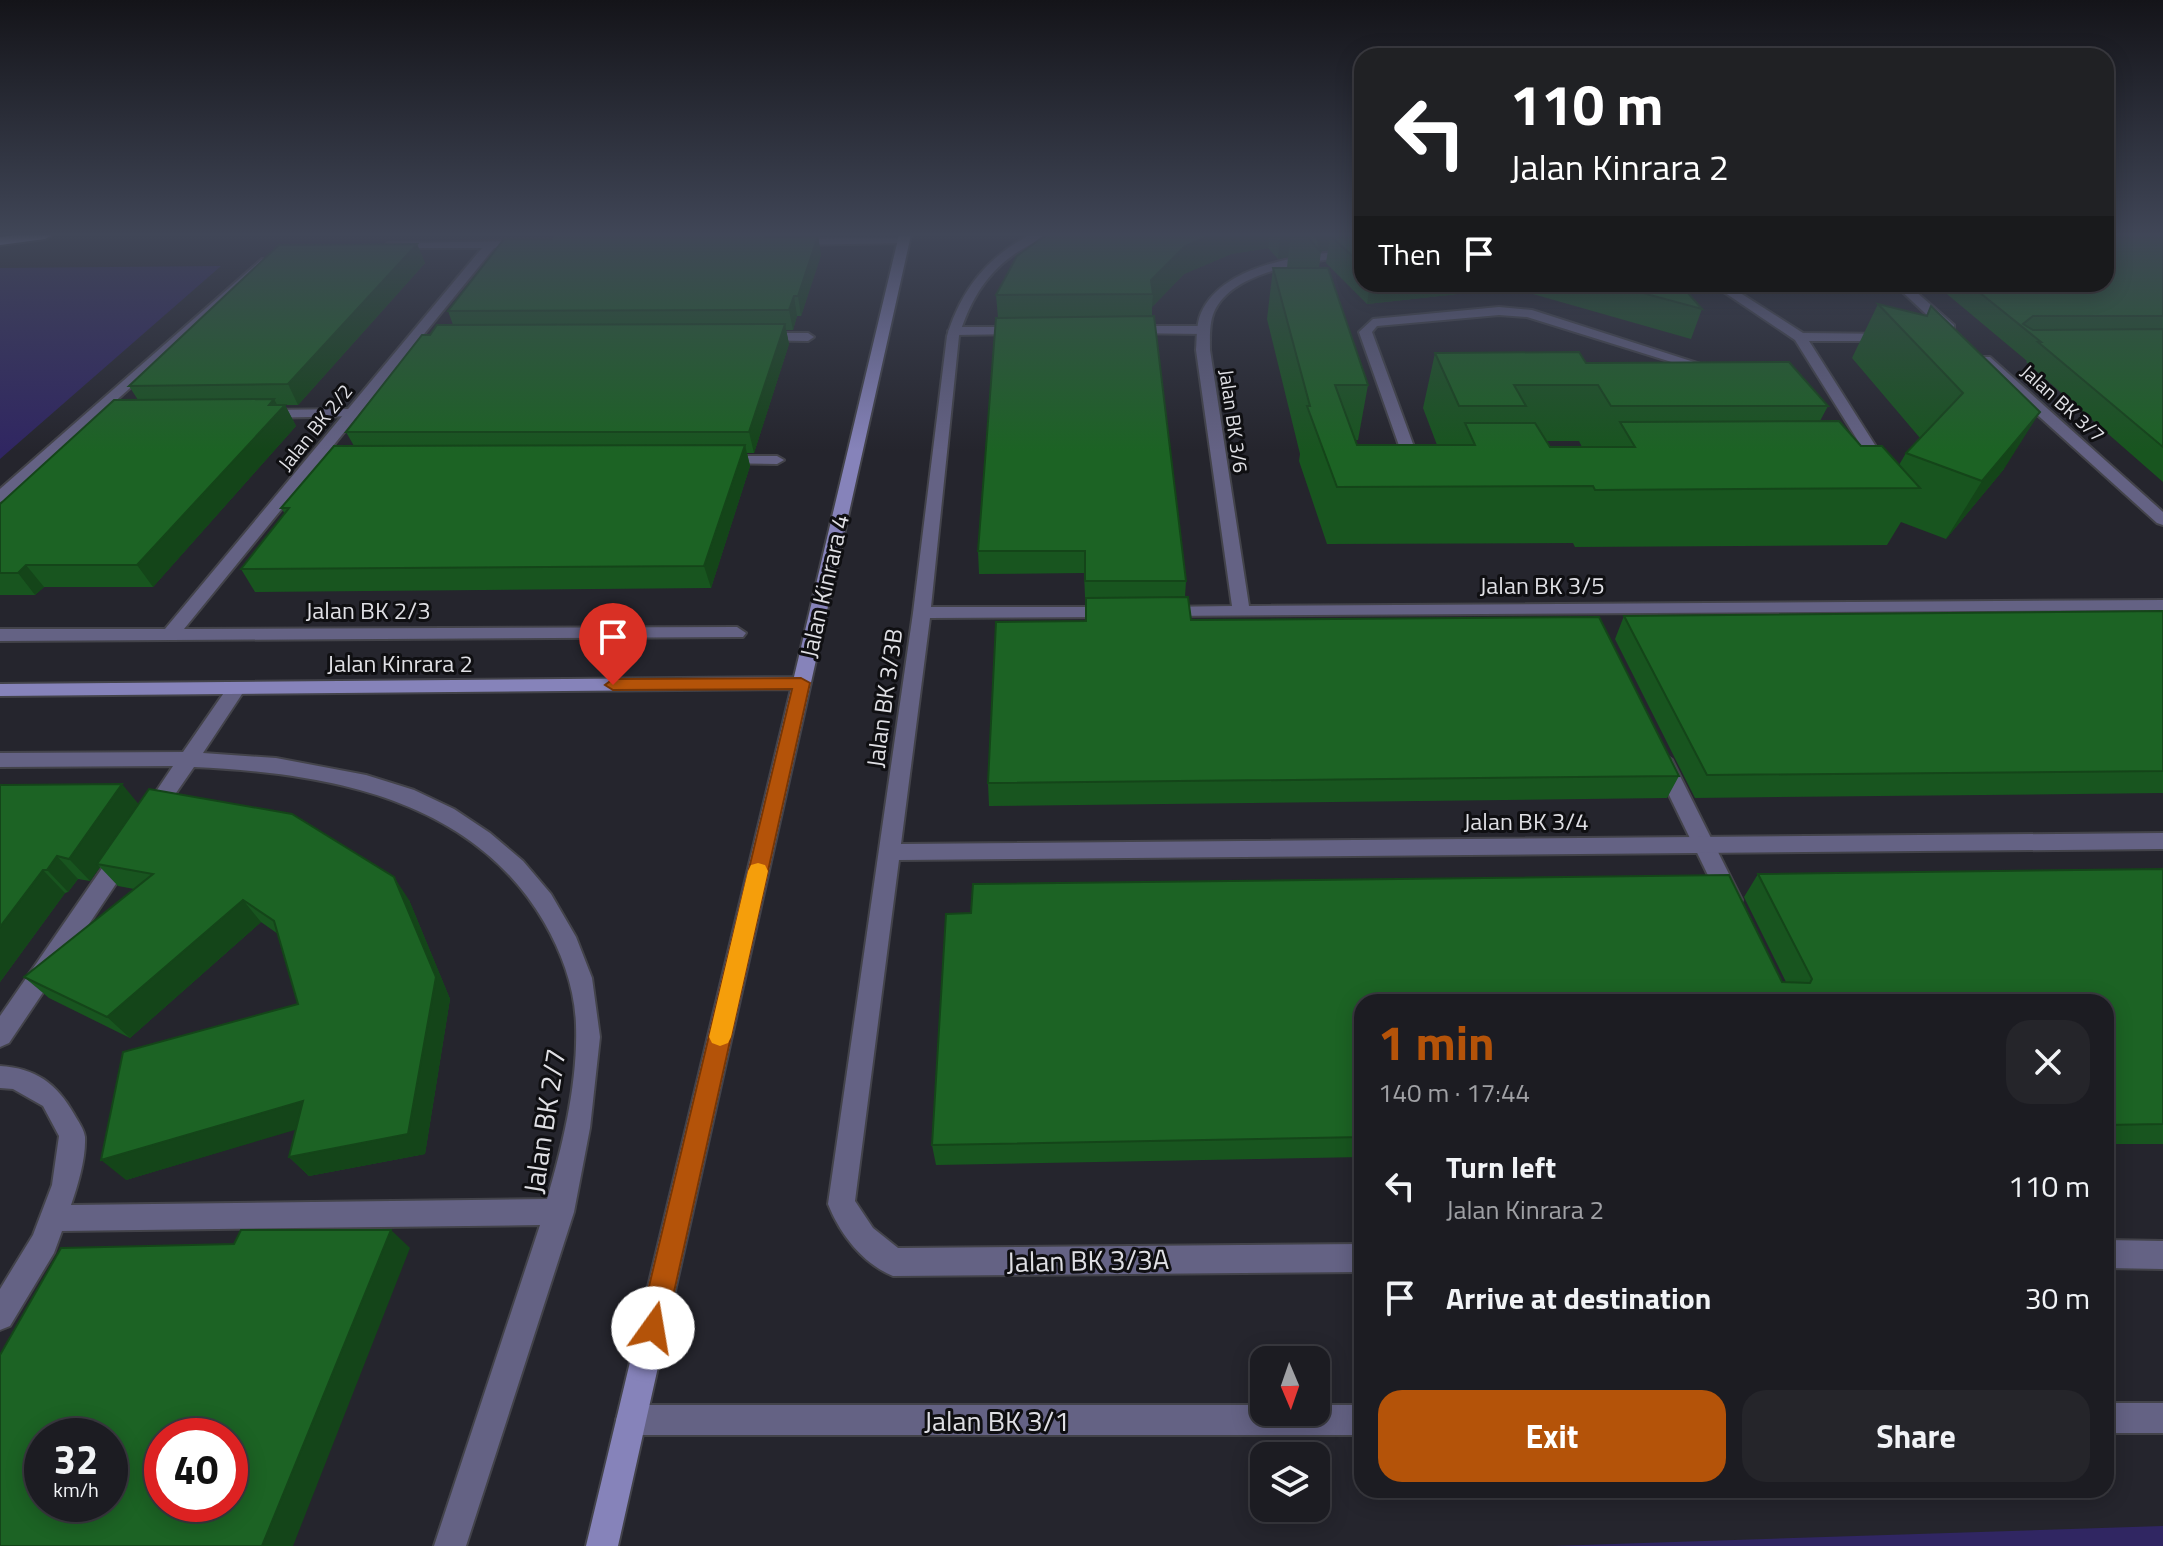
<!DOCTYPE html>
<meta charset="utf-8">
<style>
:root{--surface:#1c1c22;--page:#25252a;--text:#f1f3f6;--muted:#a0a1a5;--line:#3a3a40;--accent:#b45309}
body{margin:0;font-family:"Titillium Web",sans-serif;background:var(--page);color:var(--text);height:100vh;display:flex;flex-direction:column;font-size:30px;white-space:nowrap}
*{box-sizing:border-box;margin:0}
p{font-size:26px;color:var(--muted)}
.icon{flex:none;width:44px;height:44px;fill:none;stroke:currentColor;stroke-width:2;stroke-linecap:round;stroke-linejoin:round}
.map{position:relative;flex:1;overflow:hidden}
.details{position:absolute;left:1354px;top:994px;width:760px;height:504px;display:flex;flex-direction:column;background:var(--surface);border-radius:24px;box-shadow:0 4px 20px #0003,0 0 0 2px var(--line)}
.details>*{flex:none}
.guide{position:absolute;left:1354px;top:48px;width:760px;height:244px;border-radius:24px;box-shadow:0 4px 20px #0003,0 0 0 2px var(--line);background:#202124;color:#fff;overflow:hidden}
.needle{width:52px;rotate:178deg}
.controls{position:absolute;left:1250px;top:1346px;display:grid;gap:16px}
.controls a{display:grid;place-items:center;width:80px;height:80px;border-radius:16px;background:var(--surface);box-shadow:0 4px 20px #0003,0 0 0 2px var(--line);font-size:40px}
.speed{position:absolute;left:24px;top:1418px;display:flex;gap:16px;font-size:40px;font-weight:700;text-align:center}
.speed>*{display:grid;place-content:center;width:104px;height:104px;border-radius:50%;background:var(--surface);box-shadow:0 4px 20px #0003,0 0 0 2px var(--line);line-height:1}
.speed small{font-size:20px;font-weight:400}
.speed .limit{border:12px solid #d22;background:#fff;color:#111}
.pin{position:absolute;display:grid;place-items:center;width:68px;height:68px;color:#fff;margin:-82px -34px;border-radius:50% 50% 50% 0;rotate:-45deg;box-shadow:0 0 8px #0007}
.pin .icon{rotate:45deg}
.me{position:absolute;width:88px;margin:-44px;rotate:13deg;stroke-linejoin:round;filter:drop-shadow(0 0 6px #0008)}
.turn{display:flex;align-items:center;gap:28px;height:168px;padding:0 24px;font-size:36px}
.turn .icon{width:104px;height:104px;stroke-width:2.5}
.turn b{display:block;font-size:56px;line-height:68px}
.then{display:flex;align-items:center;height:76px;padding:0 24px;background:#0003;gap:16px;font-size:30px}
.round{display:grid;place-items:center;flex:none;width:84px;height:84px;border-radius:24px;background:var(--page)}
.overview{display:flex;align-items:center;justify-content:space-between;height:136px;padding:0 24px}
h1{font-size:48px;font-weight:700;line-height:60px;color:var(--accent)}
.primary-button{display:flex;gap:16px;margin-top:auto;padding:16px 24px}
.primary-button a{flex:1;height:92px;border-radius:24px;background:var(--accent);color:#fff;font-size:32px;font-weight:700;line-height:92px;text-align:center}
.primary-button a+a{background:var(--page);color:var(--text)}
ul{padding:0;list-style:none}
li{display:flex;align-items:center;gap:24px;height:112px;padding:0 24px}
li div{flex:1}
li b{display:block;font-size:30px}
li em{font-style:normal}
.map>svg:first-child{display:block}
</style>
<div class="map">
<svg width="2163" height="1546" viewBox="0 0 2163 1546">
<rect width="100%" height="100%" fill="#25252d"/>
<g fill="#302662">
<polygon points="221,266 0,459 0,268"/>
<polygon points="2163,1526 2163,1546 1552,1546"/>
</g>
<g fill="none" stroke-linecap="round" stroke-linejoin="round">
<defs>
<g id="lane">
<polygon points="1712,284 1726,284 1803,333 1892,334 1893,337 1887,341 1809,341 1875,445 1873,448 1852,465 1842,465 1842,459 1860,444 1795,340"/>
<polygon points="1499,307 1532,310 1722,371 1710,374 1527,317 1499,315 1377,326 1372,332 1417,455 1429,464 1426,467 1416,467 1403,457 1359,332 1373,319"/>
<polygon points="1131,326 1203,326 1209,330 1203,334 1126,333 1126,327"/>
<polygon points="1019,327 1024,328 1024,334 954,335 948,331 954,327"/>
<polygon points="352,409 357,410 357,416 264,418 257,414 264,410"/>
<polygon points="1662,753 1672,760 1742,900 1739,906 1731,909 1723,906 1720,900 1652,760"/>
</g>
<g id="street">
<path d="M1030 235H1045C1035 243 1022 248 1012 256 984 276 969 304 959 336L931 607H1110L1119 612 1110 617 930 618 901 844 2163 833V849L899 860 855 1201 873 1228 898 1248 1362 1244V1272L893 1276C862 1263 840 1234 828 1204L913 613 947 336C961 290 987 257 1030 235Z"/>
<polygon points="904,238 908,239 908,243 792,245 786,242 792,239"/>
<polygon points="528,241 534,244 532,246 494,248 184,629 737,627 746,633 743,637 0,641 0,629 165,629 482,248 392,248 386,245 388,243"/>
<path d="M1362 249V255C1319 261 1234 267 1214 312 1209 324 1210 338 1210 350L1249 606 2163 600V610L1156 616 1153 612 1162 607 1232 606 1196 350C1197 338 1196 324 1201 313 1224 261 1313 254 1362 249Z"/>
<polygon points="262,259 272,261 5,500 0,502 0,489"/>
<polygon points="1894,284 1907,284 1954,325 1954,331 1944,331"/>
<polygon points="760,333 808,333 814,337 808,341 755,340 755,334"/>
<polygon points="1980,357 1990,357 2163,512 2163,525 2157,523 1980,363"/>
<polygon points="721,456 777,456 784,460 777,464 716,463 716,457"/>
<path d="M237 682 246 688 203 753 276 758 366 775 414 790 454 809 490 833 523 861 551 894 576 937 592 978 600 1037 590 1128 574 1212 466 1546H434L540 1225 62 1231 54 1253 10 1326 0 1330V1289L33 1235 52 1185 59 1136 43 1106 13 1089 0 1088V1066C36 1068 57 1084 74 1114 78 1121 84 1129 85 1137 86 1158 78 1185 71 1205L547 1199C563 1144 578 1082 576 1025 575 989 562 953 544 922 471 797 326 773 194 767L158 819H144L141 814 173 766 0 767V753L183 752 230 684Z"/>
<polygon points="124,846 132,848 135,854 132,860 9,1043 0,1047 0,1016 116,848"/>
<polygon points="2106,1240 2163,1241 2163,1269 2106,1268"/>
<rect x="2106" y="1403" width="57" height="30"/>
<polygon points="631,1405 1264,1405 1264,1412 1316,1412 1316,1405 1362,1405 1362,1435 631,1435 620,1431 616,1420 620,1409"/>
</g>
<polygon id="secondary" points="899,235 911,235 618,1546 586,1546 791,689 0,696 0,684 794,677"/>
<polygon id="highway" points="14,235 52,235 45,239 0,245 0,237"/>
</defs>
<use href="#lane" stroke="#43434a" stroke-width="4"/>
<use href="#street" stroke="#43434a" stroke-width="4"/>
<use href="#secondary" stroke="#43434a" stroke-width="4"/>
<use href="#highway" stroke="#43434a" stroke-width="4"/>
<use href="#lane" fill="#646284" fill-rule="evenodd"/>
<use href="#street" fill="#646284" fill-rule="evenodd"/>
<use href="#secondary" fill="#8683ba" fill-rule="evenodd"/>
<use href="#highway" fill="#bbb7fb" fill-rule="evenodd"/>
</g>
<g fill="#18551f" fill-rule="evenodd">
<polygon points="554,235 818,236 821,255 801,316 797,316 793,330 786,330 789,344 754,453 747,453 750,466 711,588 255,592 241,569 285,514 281,508 354,446 346,432 430,335 453,325 448,311 552,239"/>
<path d="M1046 235H1362V284H1680L1702 309 1691 339 1512 288 1367 304 1326 263 1328 250 1321 251 1319 268 1368 385 1358 440H1355L1357 445H1437L1423 408 1435 353 1586 363 1828 406 1820 421 1861 446 1899 465 1906 453 1920 438 1852 358 1878 304 1926 316 1931 306 2004 469 1946 539 1901 522 1887 545 1575 547 1573 543 1327 544 1299 461 1300 454 1267 319 1273 268H1287L1288 257 1278 259 1268 248 1231 254 1184 274 1152 307V316L1186 581 1185 597 1191 620 1679 776 1667 798 989 806 988 783 1086 621 1084 573 979 574 978 551 998 318 996 295ZM1547 441H1579L1582 447H1550Z"/>
<polygon points="2163,235 2163,482 2026,362 2027,361 1935,284 2106,284"/>
<polygon points="417,244 425,263 298,405 285,405 296,426 153,587 44,587 35,595 0,595 0,504 138,400 129,386"/>
<polygon points="2163,611 2163,793 1695,798 1615,639 1624,616"/>
<polygon points="0,785 139,804 409,900 450,999 425,1154 309,1176 289,1157 296,1129 126,1180 298,1004 278,934 261,922 130,1038 49,998 24,977 134,889 118,886 100,867 90,881 78,879 68,892 65,893 0,982"/>
<polygon points="2163,869 2163,1144 2106,1144 2106,1002 1362,1002 1362,1157 936,1165 932,1145 946,914 971,913 973,884 1729,875 1782,982 1786,982 1744,897 1758,874"/>
</g>
<g fill="#144519">
<polygon points="1212,235 1270,235 1268,248 1231,254 1184,274 1152,307 1153,294 1151,280 1185,246"/>
<polygon points="1280,235 1291,235 1288,257 1278,259"/>
<polygon points="1317,235 1330,235 1328,250 1321,251 1316,245"/>
<polygon points="818,236 821,255 801,316 798,296"/>
<polygon points="417,244 425,263 298,405 288,384"/>
<polygon points="1370,284 1513,284 1512,288 1367,304"/>
<polygon points="794,296 797,316 793,330 789,310"/>
<polygon points="785,324 789,344 754,453 749,432"/>
<polygon points="274,399 280,410 285,405 296,426 153,587 137,565"/>
<polygon points="2040,412 2004,469 1946,539 1982,481"/>
<polygon points="745,445 750,466 711,588 704,566"/>
<polygon points="26,565 44,587 35,595 18,573"/>
<polygon points="122,784 141,807 97,864 100,867 90,881 69,859"/>
<polygon points="57,856 78,879 68,892 47,870"/>
<polygon points="43,870 65,893 0,982 0,927"/>
<polygon points="394,877 409,900 450,999 425,1154 309,1176 289,1157"/>
<polygon points="243,900 261,922 130,1038 107,1017"/>
<polygon points="303,1101 322,1122 126,1180 101,1160"/>
<polygon points="391,1230 410,1248 293,1546 262,1546"/>
</g>
<g fill="#1c6324" stroke="#144519" stroke-width="2" fill-rule="evenodd">
<polygon points="554,235 766,235 765,237 818,236 798,296 794,296 789,310 448,311 504,239 552,239"/>
<polygon points="1046,235 1212,235 1185,246 1151,280 1153,294 996,295 1017,256"/>
<polygon points="1306,235 1316,235 1321,252"/>
<polygon points="1330,235 1362,235 1362,265"/>
<polygon points="2106,235 2163,235 2163,316 2033,316 2023,324 2033,330 2163,329 2163,447 2038,342 2041,342 1969,284 2106,284"/>
<polygon points="417,244 288,384 129,386 279,245"/>
<polygon points="1273,268 1328,268 1368,385 1335,385 1357,445 1475,445 1465,423 1535,423 1550,447 1635,447 1620,422 1839,421 1861,446 1882,446 1920,488 1595,490 1593,486 1337,487 1307,406 1310,406"/>
<polygon points="1609,284 1680,284 1702,309"/>
<polygon points="1878,304 1927,316 1931,306 2040,412 1982,481 1906,453 1963,393"/>
<polygon points="1154,316 1186,581 1085,581 1085,551 978,551 996,318"/>
<polygon points="785,324 749,432 346,432 422,335 430,335 437,325"/>
<polygon points="1579,352 1586,363 1789,362 1828,406 1611,406 1598,385 1514,385 1526,406 1459,406 1435,353"/>
<polygon points="274,399 269,405 285,405 137,565 26,565 18,573 0,573 0,504 114,400"/>
<polygon points="745,445 704,566 241,569 289,508 281,508 334,446"/>
<polygon points="1188,597 1191,620 1599,617 1679,776 988,783 996,622 1086,621 1086,598"/>
<polygon points="2163,611 2163,771 1707,775 1624,616"/>
<polygon points="122,784 69,859 57,856 47,870 43,870 0,927 0,785"/>
<polygon points="149,789 292,814 394,877 436,977 408,1134 289,1157 303,1101 101,1160 123,1052 298,1004 274,921 243,900 107,1017 24,977 153,874 97,864"/>
<polygon points="2163,869 2163,1124 2106,1125 2106,1002 1362,1002 1362,1137 932,1145 946,914 971,913 973,884 1729,875 1782,982 1810,983 1812,979 1758,874"/>
<path d="M241 1230H391L262 1546H0V1355L61 1248 234 1244ZM42 1436H110V1504H42ZM162 1436H230V1504H162Z"/>
</g>
<linearGradient id="sky" x2="0" y2="1"><stop stop-color="#141419"/><stop offset="0.52" stop-color="#404657"/><stop offset="1" stop-color="#404657" stop-opacity="0"/></linearGradient>
<rect width="2163" height="451" fill="url(#sky)"/>
<polygon fill="#b45309" stroke="#753606" stroke-width="2" points="801,678 810,683 666,1328 662,1337 653,1341 643,1337 639,1328 792,689 613,690 605,685 613,679"/>
<polygon fill="#f59e0b" points="758,863 765,865 768,871 731,1037 728,1043 720,1046 712,1043 709,1037 748,871 751,865"/>
<g text-anchor="middle" dominant-baseline="central" stroke-width="6" stroke-linejoin="round" paint-order="stroke">
<g font-size="20" fill="#dfdfe4" stroke="#0f0f12">
<text transform="translate(2063 403) rotate(42)">Jalan BK 3/7</text>
<text transform="translate(1234 421) rotate(82)">Jalan BK 3/6</text>
<text transform="translate(315 427) rotate(-51)">Jalan BK 2/2</text>
</g>
<g font-size="24" fill="#dfdfe4" stroke="#0f0f12">
<text x="1542" y="585">Jalan BK 3/5</text>
<text transform="translate(824 586) rotate(-77)">Jalan Kinrara 4</text>
<text x="368" y="610">Jalan BK 2/3</text>
<text x="400" y="663">Jalan Kinrara 2</text>
<text transform="translate(884 698) rotate(-82)">Jalan BK 3/3B</text>
<text x="1526" y="821">Jalan BK 3/4</text>
</g>
<g font-size="28" fill="#dfdfe4" stroke="#0f0f12">
<text transform="translate(544 1121) rotate(-81)">Jalan BK 2/7</text>
<text transform="translate(1088 1260) rotate(-1)">Jalan BK 3/3A</text>
<text x="997" y="1420">Jalan BK 3/1</text>
</g>
</g>
</svg>
<div class="controls">
<a><svg class="needle" viewBox="-14 -14 28 28"><path d="M0-13l5 13h-10z" fill="#e53935"/><path d="M0 13l5-13h-10z" fill="#a0a1a5"/></svg></a>
<a><svg class="icon" aria-label="layers" viewBox="0 0 24 24"><path d="M12 4l9 5-9 5-9-5zM3 14l9 5 9-5"/></svg></a>
</div>
<div class="speed"><div>32<small>km/h</small></div><div class="limit">40</div></div>
<div class="pin" style="left:613px;top:685px;background:#d93025"><svg class="icon" aria-label="arrive" viewBox="0 0 24 24"><path d="M6 21V4h12l-3 4 3 4H6"/></svg></div>
<svg class="me" style="left:653px;top:1328px" viewBox="-20 -20 40 40"><circle r="19" fill="#fff"/><path d="M0-13L10 11 0 6-10 11z" fill="#b45309"/></svg>
<div class="guide">
<div class="turn"><svg class="icon" aria-label="left" viewBox="0 0 24 24"><path d="M17 20v-9H6M10 6l-5 5 5 5"/></svg><div><b>110 m</b>Jalan Kinrara 2</div></div>
<div class="then">Then<svg class="icon" aria-label="arrive" viewBox="0 0 24 24"><path d="M6 21V4h12l-3 4 3 4H6"/></svg></div>
</div>
<section class="details">
<div class="overview"><div><h1>1 min</h1><p>140 m · 17:44</p></div><a class="round"><svg class="icon" aria-label="close" viewBox="0 0 24 24"><path d="M6 6l12 12M18 6L6 18"/></svg></a></div>
<ul>
<li><svg class="icon" aria-label="left" viewBox="0 0 24 24"><path d="M17 20v-9H6M10 6l-5 5 5 5"/></svg><div><b>Turn left</b><p>Jalan Kinrara 2</p></div><em>110 m</em></li>
<li><svg class="icon" aria-label="arrive" viewBox="0 0 24 24"><path d="M6 21V4h12l-3 4 3 4H6"/></svg><div><b>Arrive at destination</b></div><em>30 m</em></li>
</ul>
<div class="primary-button"><a>Exit</a><a>Share</a></div>
</section>
</div>
